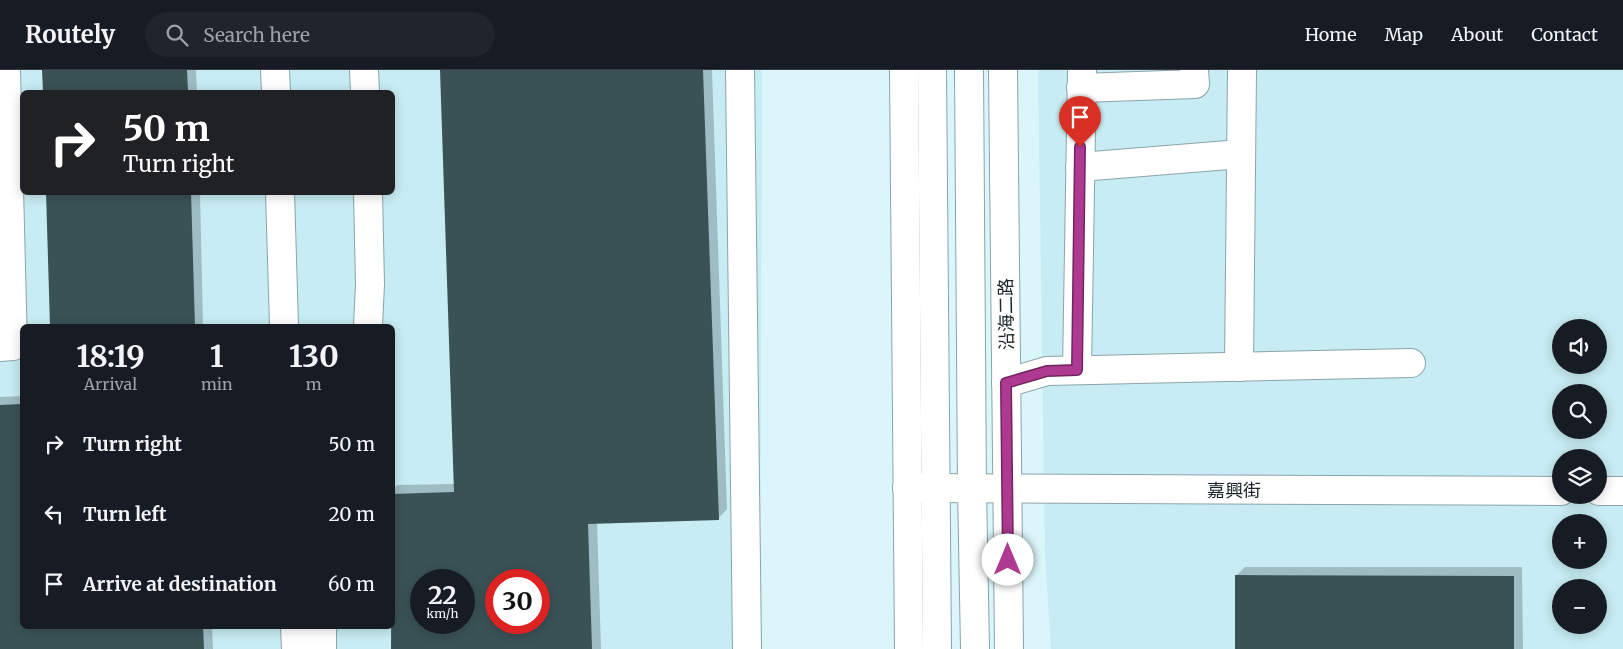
<!DOCTYPE html>
<meta charset="utf-8">
<style>
:root{--surface:#171b24;--page:#20242c;--text:#f1f3f6;--muted:#9ea1a6;--line:#363941}
body{margin:0;font-family:Merriweather,"Noto Sans TC",serif;background:var(--page);color:var(--text);height:100vh;display:flex;flex-direction:column;font-size:19px;white-space:nowrap}
*{box-sizing:border-box;margin:0}
p{font-size:16px;color:var(--muted)}
.icon{flex:none;width:28px;height:28px;fill:none;stroke:currentColor;stroke-width:2;stroke-linecap:round;stroke-linejoin:round}
.map{position:relative;flex:1;overflow:hidden}
.side{position:absolute;left:20px;top:254px;width:375px;height:305px;display:flex;flex-direction:column;background:var(--surface);border-radius:8px;box-shadow:0 2px 12px #0003}
.side>*{flex:none}
.guide{position:absolute;left:20px;top:20px;width:375px;height:105px;border-radius:8px;box-shadow:0 2px 12px #0003;background:#202124;color:#fff;overflow:hidden}
.fabs{position:absolute;left:1552px;top:249px;display:grid;gap:10px}
.fabs a{display:grid;place-items:center;width:55px;height:55px;border-radius:50%;background:var(--surface);box-shadow:0 2px 12px #0003;font-size:25px}
.speed{position:absolute;left:410px;top:499px;display:flex;gap:10px;font-size:25px;font-weight:700;text-align:center}
.speed>*{display:grid;place-content:center;width:65px;height:65px;border-radius:50%;background:var(--surface);box-shadow:0 2px 12px #0003;line-height:1}
.speed small{font-size:12px;font-weight:400}
.speed .limit{border:8px solid #d22;background:#fff;color:#111}
.pin{position:absolute;display:grid;place-items:center;width:42px;height:42px;color:#fff;margin:-51px -21px;border-radius:50% 50% 50% 0;rotate:-45deg;box-shadow:0 0 5px #0007}
.pin .icon{rotate:45deg}
.me{position:absolute;width:55px;margin:-28px;rotate:0deg;stroke-linejoin:round;filter:drop-shadow(0 0 4px #0008)}
.turn{display:flex;align-items:center;gap:18px;height:105px;padding:0 20px;font-size:22px}
.turn .icon{width:65px;height:65px;stroke-width:2.5}
.turn b{display:block;font-size:35px;line-height:42px}
.eta{display:flex;justify-content:space-evenly;align-items:center;height:85px;text-align:center}
.eta b{font-size:30px;font-weight:700;line-height:35px}
ul{padding:0;list-style:none}
li{display:flex;align-items:center;gap:15px;height:70px;padding:0 20px}
li div{flex:1}
li b{display:block;font-size:19px}
li em{font-style:normal}
header{display:flex;align-items:center;gap:30px;box-sizing:border-box;height:70px;padding:0 25px;background:var(--surface);border-bottom:1px solid var(--line)}
header strong{font-size:24px}
nav{display:flex;gap:28px;margin-inline-start:auto;font-size:18px}
.search{width:350px;height:45px;background:var(--page);display:flex;align-items:center;gap:12px;box-sizing:border-box;padding:0 18px;border-radius:28px;color:var(--muted);font-size:19px}
.map>svg:first-child{display:block}
</style>
<header>
<strong>Routely</strong>
<div class="search"><svg class="icon" aria-label="search" viewBox="0 0 24 24"><circle cx="10" cy="10" r="6"/><path d="M15 15l6 6"/></svg>Search here</div>
<nav><a>Home</a><a>Map</a><a>About</a><a>Contact</a></nav>
</header>
<div class="map">
<svg width="1623" height="579" viewBox="0 0 1623 579">
<rect width="100%" height="100%" fill="#dbf6fb"/>
<g fill="#c7ecf3" fill-rule="evenodd">
<path d="M0 0H762L760 579H0ZM22 22H392V122H22ZM22 256H392V556H22ZM421 510H464V552H421ZM496 510H539V552H496Z"/>
<path d="M1038 0H1623V579H1051L1045 485ZM1561 258H1599V295H1561ZM1561 322H1599V360H1561ZM1561 388H1599V425H1561ZM1561 452H1599V490H1561ZM1561 518H1599V555H1561Z"/>
</g>
<g fill="#0003" fill-rule="evenodd">
<polygon points="43,0 196,0 197,22 44,22"/>
<path d="M441 0H712L727 439 718 449 597 452 601 579H393L392 420 397 415 455 414ZM421 510H464V552H421ZM496 510H539V552H496Z"/>
<polygon points="47,122 200,122 203,256 51,256"/>
<polygon points="22,326 22,556 212,556 213,579 0,579 0,327"/>
<polygon points="1245,497 1522,497 1523,579 1236,579 1236,506"/>
</g>
<g fill="#3a5256" fill-rule="evenodd">
<polygon points="42,0 187,0 188,22 43,22"/>
<path d="M440 0H703L719 450 588 454 592 579H391L392 424 454 422ZM421 510H464V552H421ZM496 510H539V552H496Z"/>
<polygon points="46,122 191,122 195,256 50,256"/>
<polygon points="22,334 22,556 203,556 204,579 0,579 0,335"/>
<polygon points="1235,505 1514,506 1514,579 1235,579"/>
</g>
<g fill="none" stroke-linecap="round" stroke-linejoin="round">
<defs>
<g id="minor">
<polyline points="275,0 276,22"/>
<polyline points="364,0 365,22"/>
<polyline points="740,0 747,579"/>
<polyline points="904,0 909,579"/>
<polyline points="1003,0 1009,579"/>
<polyline points="1081,18 1195,14 1194,0"/>
<polyline points="1080,97 1241,84"/>
<polyline points="280,122 284,256"/>
<polyline points="368,256 370,214 368,122"/>
<polyline points="0,277 13,276 6,0"/>
<polyline points="1239,297 1242,0"/>
<polyline points="1077,300 1082,0"/>
<polyline points="1006,313 1047,301 1411,293"/>
<polyline points="907,418 1561,421"/>
<polyline points="1599,421 1623,421"/>
<polyline points="295,556 296,579"/>
<polyline points="322,579 322,556"/>
</g>
<g id="major">
<polyline points="932,0 937,579"/>
<polyline points="969,0 972,418 975,579"/>
</g>
</defs>
<use href="#minor" stroke="#8aa4a9" stroke-width="30"/>
<use href="#major" stroke="#8aa4a9" stroke-width="30"/>
<use href="#minor" stroke="#fff" stroke-width="28"/>
<use href="#major" stroke="#fff" stroke-width="28"/>
</g>
<g fill="none" stroke-linecap="round" stroke-linejoin="round">
<defs>
<polyline id="route" points="1008,490 1006,313 1047,301 1077,300 1080,77"/>
</defs>
<use href="#route" stroke="#71255e" stroke-width="12"/>
<use href="#route" stroke="#ae3990" stroke-width="9"/>
</g>
<g text-anchor="middle" dominant-baseline="central" stroke-width="5" stroke-linejoin="round" paint-order="stroke">
<g font-size="18" fill="#1a2426" stroke="#fdfdfd">
<text transform="translate(1006 244) rotate(-91)">沿海二路</text>
<text x="1234" y="420">嘉興街</text>
</g>
</g>
</svg>
<div class="fabs">
<a><svg class="icon" aria-label="sound" viewBox="0 0 24 24"><path d="M4 9h4l5-4v14l-5-4H4zM17 9q2 3 0 6"/></svg></a>
<a><svg class="icon" aria-label="search" viewBox="0 0 24 24"><circle cx="10" cy="10" r="6"/><path d="M15 15l6 6"/></svg></a>
<a><svg class="icon" aria-label="layers" viewBox="0 0 24 24"><path d="M12 4l9 5-9 5-9-5zM3 14l9 5 9-5"/></svg></a>
<a>+</a>
<a>−</a>
</div>
<div class="speed"><div>22<small>km/h</small></div><div class="limit">30</div></div>
<div class="pin" style="left:1080px;top:77px;background:#d93025"><svg class="icon" aria-label="arrive" viewBox="0 0 24 24"><path d="M6 21V4h12l-3 4 3 4H6"/></svg></div>
<svg class="me" style="left:1008px;top:490px" viewBox="-20 -20 40 40"><circle r="19" fill="#fff"/><path d="M0-13L10 11 0 6-10 11z" fill="#ae3990"/></svg>
<div class="guide">
<div class="turn"><svg class="icon" aria-label="right" viewBox="0 0 24 24"><path d="M7 20v-9h11M14 6l5 5-5 5"/></svg><div><b>50 m</b>Turn right</div></div>
</div>
<section class="side">
<div class="eta">
<div><b>18:19</b><p>Arrival</p></div>
<div><b>1</b><p>min</p></div>
<div><b>130</b><p>m</p></div>
</div>
<ul>
<li><svg class="icon" aria-label="right" viewBox="0 0 24 24"><path d="M7 20v-9h11M14 6l5 5-5 5"/></svg><div><b>Turn right</b></div><em>50 m</em></li>
<li><svg class="icon" aria-label="left" viewBox="0 0 24 24"><path d="M17 20v-9H6M10 6l-5 5 5 5"/></svg><div><b>Turn left</b></div><em>20 m</em></li>
<li><svg class="icon" aria-label="arrive" viewBox="0 0 24 24"><path d="M6 21V4h12l-3 4 3 4H6"/></svg><div><b>Arrive at destination</b></div><em>60 m</em></li>
</ul>
</section>
</div>
